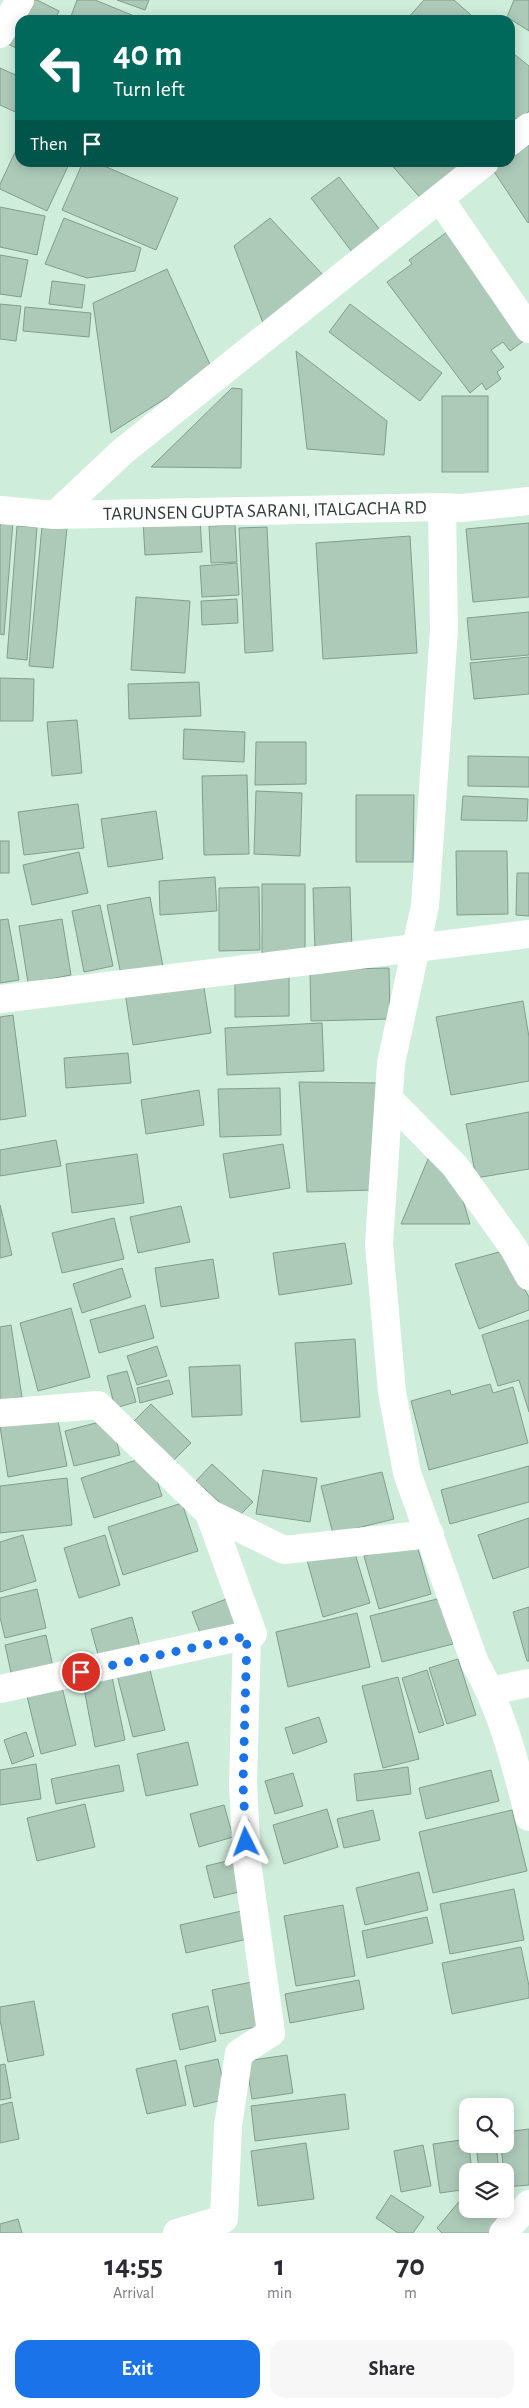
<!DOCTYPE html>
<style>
:root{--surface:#fff;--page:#f7f7f7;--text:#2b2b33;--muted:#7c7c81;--accent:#1a73e8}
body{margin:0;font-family:"Alegreya Sans",sans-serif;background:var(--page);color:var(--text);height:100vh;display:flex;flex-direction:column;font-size:19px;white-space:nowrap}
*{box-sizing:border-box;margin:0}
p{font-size:16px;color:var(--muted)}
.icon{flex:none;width:28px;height:28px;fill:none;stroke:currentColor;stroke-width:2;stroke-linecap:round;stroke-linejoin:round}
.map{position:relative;height:2233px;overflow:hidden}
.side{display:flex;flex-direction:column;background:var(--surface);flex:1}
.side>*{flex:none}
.banner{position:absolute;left:15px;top:15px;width:500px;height:152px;border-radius:15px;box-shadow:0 2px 12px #0003;background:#00695c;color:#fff;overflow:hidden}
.tools{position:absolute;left:459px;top:2098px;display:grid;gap:10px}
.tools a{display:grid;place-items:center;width:55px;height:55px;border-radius:10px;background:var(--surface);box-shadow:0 2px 12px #0003;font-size:25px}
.pin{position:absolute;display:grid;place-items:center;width:42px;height:42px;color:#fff;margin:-21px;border:2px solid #fff;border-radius:50%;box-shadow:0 1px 5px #0007}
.me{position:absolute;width:55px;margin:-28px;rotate:357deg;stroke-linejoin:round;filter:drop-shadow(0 0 4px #0008)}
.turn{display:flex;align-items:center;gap:18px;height:105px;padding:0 15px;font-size:22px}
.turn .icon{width:65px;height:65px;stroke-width:2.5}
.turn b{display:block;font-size:35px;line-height:42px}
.then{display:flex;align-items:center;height:48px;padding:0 15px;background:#0003;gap:10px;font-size:19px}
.eta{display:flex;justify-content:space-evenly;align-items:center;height:85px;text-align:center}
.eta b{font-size:30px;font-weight:700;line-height:35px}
.cta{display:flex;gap:10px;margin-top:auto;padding:10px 15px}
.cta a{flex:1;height:58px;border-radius:15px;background:var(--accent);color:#fff;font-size:20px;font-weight:700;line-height:58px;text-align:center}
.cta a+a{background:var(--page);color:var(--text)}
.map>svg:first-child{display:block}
</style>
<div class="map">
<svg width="529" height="2233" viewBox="0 0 529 2233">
<rect width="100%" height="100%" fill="#cfeddb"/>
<g fill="#adcab9" stroke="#819d8d">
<polygon points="28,0 37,0 59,11 55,20 20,20 20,50 6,43"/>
<polygon points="77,0 95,0 144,20 72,20 70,19"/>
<polygon points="117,0 149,0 145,10"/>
<polygon points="424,0 454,0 471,15 466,20 406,20"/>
<polygon points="514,0 529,0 529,31 507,17"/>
<polygon points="510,51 529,66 529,111 520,122 510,114"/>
<polygon points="0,68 20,77 20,114 0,105"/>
<polygon points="20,142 20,162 70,162 47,211 0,189 0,184"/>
<polygon points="529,145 529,222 528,223 493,170 505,162 510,162 510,159"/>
<polygon points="83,162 95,162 178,198 156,250 62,210"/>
<polygon points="389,162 467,162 423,201"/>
<polygon points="339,177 380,230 352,252 311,198"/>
<polygon points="0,207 45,216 37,255 0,247"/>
<polygon points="64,218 141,248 135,271 87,278 45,264"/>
<polygon points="270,218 324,276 263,323 234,246"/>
<polygon points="451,229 525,340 510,351 503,342 491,350 504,367 497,372 501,379 486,390 482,383 470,393 387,282 412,264 409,260"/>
<polygon points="0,255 28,260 21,297 0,294"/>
<polygon points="167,269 212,369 111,433 93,303"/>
<polygon points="52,281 85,285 82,308 49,304"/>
<polygon points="0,304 21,306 16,341 0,339"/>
<polygon points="350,304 442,373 420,401 329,332"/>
<polygon points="25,307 91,313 89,337 23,331"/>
<polygon points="296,351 387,421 384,455 307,449"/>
<polygon points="232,388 242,389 241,468 151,467"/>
<rect x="442" y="396" width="46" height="76"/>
<polygon points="200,518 202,552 145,555 143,521"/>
<polygon points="0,520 13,521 4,635 0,634"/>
<polygon points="529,523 529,597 473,602 466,529"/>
<polygon points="235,525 237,562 211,563 209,526"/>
<polygon points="17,526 37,527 27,660 7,658"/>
<polygon points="42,526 67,528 53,668 29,666"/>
<polygon points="267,527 273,651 245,653 239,528"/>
<polygon points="410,536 417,653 323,659 316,543"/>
<polygon points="237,563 239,595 202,597 200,566"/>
<polygon points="136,597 190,601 185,673 131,670"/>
<polygon points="237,599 238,623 202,625 201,601"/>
<polygon points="529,612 529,655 471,660 467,618"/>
<polygon points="529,657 529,694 474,699 470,663"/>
<polygon points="0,678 34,679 33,721 0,721"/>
<polygon points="199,682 201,716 129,719 128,684"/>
<polygon points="77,720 82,773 52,776 47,722"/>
<polygon points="184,729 245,732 244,762 183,759"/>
<polygon points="256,742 306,742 306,784 255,785"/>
<polygon points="468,756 529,757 529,787 468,786"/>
<polygon points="247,775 249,854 204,855 202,776"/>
<polygon points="256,791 302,793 300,856 254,854"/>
<polygon points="356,795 414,795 413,862 356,862"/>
<polygon points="463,796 528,799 527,821 461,820"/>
<polygon points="78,804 84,848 24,855 18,812"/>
<polygon points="156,811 163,859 108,867 101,819"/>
<rect x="0" y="841" width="9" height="32"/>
<polygon points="456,851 507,851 508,914 457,915"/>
<polygon points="79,852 88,893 32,905 23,865"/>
<polygon points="517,873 529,873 529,916 516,915"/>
<polygon points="215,877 217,911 160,915 159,881"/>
<rect x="262" y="884" width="43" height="69"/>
<polygon points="259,887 260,950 219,951 219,888"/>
<polygon points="350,887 352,950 315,952 313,888"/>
<polygon points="150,897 163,967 121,975 107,905"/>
<polygon points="100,905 113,966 84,972 72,911"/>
<polygon points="8,919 19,980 0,983 0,920"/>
<polygon points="62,919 71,975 28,983 19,926"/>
<polygon points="389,968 390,1019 311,1021 310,970"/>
<polygon points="289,976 289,1016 235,1017 235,977"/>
<polygon points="203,981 211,1033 133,1045 125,992"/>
<polygon points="523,1001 529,1037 529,1081 451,1095 436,1017"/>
<polygon points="13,1015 26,1116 0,1120 0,1017"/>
<polygon points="322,1023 324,1071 227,1075 225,1028"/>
<polygon points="128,1053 131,1083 66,1088 64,1058"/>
<polygon points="299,1082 381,1083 373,1190 307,1192"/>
<polygon points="280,1088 281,1135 220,1137 218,1089"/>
<polygon points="199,1090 204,1125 146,1134 141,1100"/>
<polygon points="529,1112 529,1169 476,1178 466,1124"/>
<polygon points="56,1140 61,1166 0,1176 0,1150"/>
<polygon points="283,1144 290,1188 230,1198 223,1154"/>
<polygon points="433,1147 456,1177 470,1224 401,1224"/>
<polygon points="137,1154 144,1203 72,1213 66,1164"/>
<polygon points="0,1205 12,1255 0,1258"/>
<polygon points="181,1206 190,1242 138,1253 130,1217"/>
<polygon points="114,1218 124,1259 62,1273 52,1233"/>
<polygon points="345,1243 352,1284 279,1295 273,1253"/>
<polygon points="503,1251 529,1297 529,1310 479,1329 455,1264"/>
<polygon points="213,1259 219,1298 161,1307 155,1268"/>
<polygon points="122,1268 131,1297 82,1313 73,1284"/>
<polygon points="145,1305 154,1338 99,1353 90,1320"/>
<polygon points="71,1308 90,1377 38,1391 20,1323"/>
<polygon points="529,1320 529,1412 519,1380 498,1386 482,1335"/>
<polygon points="11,1325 22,1397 0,1400 0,1327"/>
<polygon points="355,1339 360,1417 301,1422 295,1343"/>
<polygon points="157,1346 167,1376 137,1385 127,1356"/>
<polygon points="240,1365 242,1415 192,1417 189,1367"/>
<polygon points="127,1371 136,1402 115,1408 107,1376"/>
<polygon points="169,1380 173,1394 140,1403 137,1388"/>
<polygon points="490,1384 493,1393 513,1387 528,1443 429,1470 411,1401 450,1390 451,1395"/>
<polygon points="151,1404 191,1443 174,1460 134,1421"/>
<polygon points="57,1416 67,1466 8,1477 0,1427"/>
<polygon points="111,1419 120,1455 74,1466 65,1431"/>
<polygon points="149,1456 162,1496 94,1518 81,1478"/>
<polygon points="212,1464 253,1502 237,1518 196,1481"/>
<polygon points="529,1466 529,1502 450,1524 441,1490"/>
<polygon points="263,1470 317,1478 310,1522 256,1514"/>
<polygon points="382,1472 394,1519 333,1534 321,1486"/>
<polygon points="67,1478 72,1525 0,1533 0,1486"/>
<polygon points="182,1503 198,1551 123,1575 108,1527"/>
<polygon points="529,1518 529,1567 493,1579 478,1535"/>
<polygon points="23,1535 36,1581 0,1592 0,1542"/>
<polygon points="105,1535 120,1585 79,1598 64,1548"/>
<polygon points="416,1542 431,1594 379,1609 364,1556"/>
<polygon points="353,1547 370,1603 323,1617 307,1560"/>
<polygon points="37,1589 46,1628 5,1638 0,1617 0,1598"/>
<polygon points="237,1595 249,1626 204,1643 192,1612"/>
<polygon points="441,1598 453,1644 382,1662 370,1616"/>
<polygon points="529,1607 529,1661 527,1661 513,1612"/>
<polygon points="357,1613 370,1667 288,1687 276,1632"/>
<polygon points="132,1617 141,1651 100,1662 91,1629"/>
<polygon points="46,1635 53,1667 12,1677 5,1645"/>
<polygon points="458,1659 476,1715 447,1724 429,1668"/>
<polygon points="149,1666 165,1730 133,1737 117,1675"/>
<polygon points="427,1670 444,1725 419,1733 402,1678"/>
<polygon points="112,1677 125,1740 95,1747 83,1683"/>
<polygon points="398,1677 419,1759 383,1768 362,1686"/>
<polygon points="62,1687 76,1745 41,1754 27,1696"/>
<polygon points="319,1717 327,1742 293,1754 285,1728"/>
<polygon points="26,1732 34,1756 12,1764 4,1740"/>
<polygon points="188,1742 198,1785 146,1796 137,1754"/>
<polygon points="36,1764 41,1799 0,1805 0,1770"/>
<polygon points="119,1765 124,1791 56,1804 51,1779"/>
<polygon points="408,1767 411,1794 357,1801 354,1774"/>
<polygon points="491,1770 499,1801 426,1819 419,1788"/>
<polygon points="293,1773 303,1806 275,1814 265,1781"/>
<polygon points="85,1804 95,1847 37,1861 27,1818"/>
<polygon points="224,1805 233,1837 199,1847 190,1814"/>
<polygon points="327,1809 338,1847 284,1864 273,1825"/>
<polygon points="373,1810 380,1840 344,1848 337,1819"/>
<polygon points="512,1810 527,1871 433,1893 419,1832"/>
<polygon points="235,1859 243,1891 214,1898 206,1866"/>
<polygon points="419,1872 428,1910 365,1925 356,1888"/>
<polygon points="514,1889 524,1940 450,1954 440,1904"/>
<polygon points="343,1905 355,1976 296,1986 284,1916"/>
<polygon points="246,1910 252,1938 186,1953 180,1925"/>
<polygon points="427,1917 433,1943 367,1958 362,1931"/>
<polygon points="521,1947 529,1986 529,1998 452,2014 442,1963"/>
<polygon points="359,1980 364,2009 290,2023 285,1994"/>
<polygon points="257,1981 266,2025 220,2034 212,1990"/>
<polygon points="34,2001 44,2055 8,2062 0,2020 0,2007"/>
<polygon points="208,2006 216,2041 180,2050 172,2014"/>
<polygon points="287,2055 293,2093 252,2099 246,2061"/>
<polygon points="218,2059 227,2099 194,2107 185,2066"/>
<polygon points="176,2060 186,2105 147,2114 136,2069"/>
<polygon points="5,2064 11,2098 0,2100 0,2065"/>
<polygon points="345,2094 349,2129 255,2141 251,2106"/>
<polygon points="12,2102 19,2139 0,2143 0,2105"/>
<polygon points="529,2129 529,2185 505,2187 501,2144 505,2144 505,2132"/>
<polygon points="468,2139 472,2171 468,2171 468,2189 440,2193 433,2144"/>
<polygon points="306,2143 314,2199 258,2206 251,2151"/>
<polygon points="476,2144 496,2144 499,2171 479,2171"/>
<polygon points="423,2145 431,2186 401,2192 394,2151"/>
<polygon points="467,2192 468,2209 487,2209 502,2221 492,2233 442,2233 437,2228"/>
<polygon points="391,2195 424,2217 413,2233 398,2233 376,2218"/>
<polygon points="18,2219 22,2233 0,2233 0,2224"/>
</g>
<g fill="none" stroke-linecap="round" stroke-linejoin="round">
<g stroke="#fff" stroke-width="28">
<polyline points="0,34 20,0"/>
<polyline points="510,142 529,127"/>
<polyline points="440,199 529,329"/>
<path d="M442 507 444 630 425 906 391 1063 379 1244 392 1392 407 1473 475 1663C503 1712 515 1763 529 1817"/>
<path id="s1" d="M0 510 55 515 442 507 462 508 529 501"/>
<polyline points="55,515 122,452 485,162"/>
<polyline points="0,999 529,934"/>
<polyline points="389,1099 455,1166 513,1247 529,1276"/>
<polyline points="0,1413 98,1405 209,1513 284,1550 430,1534"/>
<polyline points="0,1689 253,1634 209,1513"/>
<polyline points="491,1691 529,1683"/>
<polyline points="177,2233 224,2219 228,2126 239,2053 271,2033 247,1862 243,1783 247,1635"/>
<polyline points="503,2233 529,2204"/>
</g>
</g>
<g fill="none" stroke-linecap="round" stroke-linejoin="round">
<polyline stroke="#1a73e8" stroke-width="9" stroke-dasharray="0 16.2" points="81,1672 247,1636 243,1784 246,1842"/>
</g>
<g text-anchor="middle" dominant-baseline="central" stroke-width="4" stroke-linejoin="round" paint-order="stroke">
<g font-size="19" fill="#313d36" stroke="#cfeddb">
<text stroke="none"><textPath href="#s1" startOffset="265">TARUNSEN GUPTA SARANI, ITALGACHA RD</textPath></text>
</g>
</g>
</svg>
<div class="tools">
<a><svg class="icon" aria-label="search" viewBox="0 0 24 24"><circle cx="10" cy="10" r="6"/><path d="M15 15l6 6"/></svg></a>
<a><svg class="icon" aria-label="layers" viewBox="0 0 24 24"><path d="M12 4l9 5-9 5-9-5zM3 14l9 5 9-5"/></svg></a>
</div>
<div class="pin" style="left:81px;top:1672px;background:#d93025"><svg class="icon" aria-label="arrive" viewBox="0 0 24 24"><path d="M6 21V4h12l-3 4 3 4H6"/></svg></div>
<svg class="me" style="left:246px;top:1842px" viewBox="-20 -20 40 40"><path d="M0-17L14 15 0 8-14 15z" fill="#1a73e8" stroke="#fff" stroke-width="4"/></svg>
<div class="banner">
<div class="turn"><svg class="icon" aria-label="left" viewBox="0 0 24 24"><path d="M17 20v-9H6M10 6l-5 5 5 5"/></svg><div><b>40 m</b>Turn left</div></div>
<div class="then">Then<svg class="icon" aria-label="arrive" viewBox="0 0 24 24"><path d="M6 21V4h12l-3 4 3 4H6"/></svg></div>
</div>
</div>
<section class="side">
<div class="eta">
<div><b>14:55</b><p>Arrival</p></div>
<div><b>1</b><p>min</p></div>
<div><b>70</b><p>m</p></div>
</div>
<div class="cta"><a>Exit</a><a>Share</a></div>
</section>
